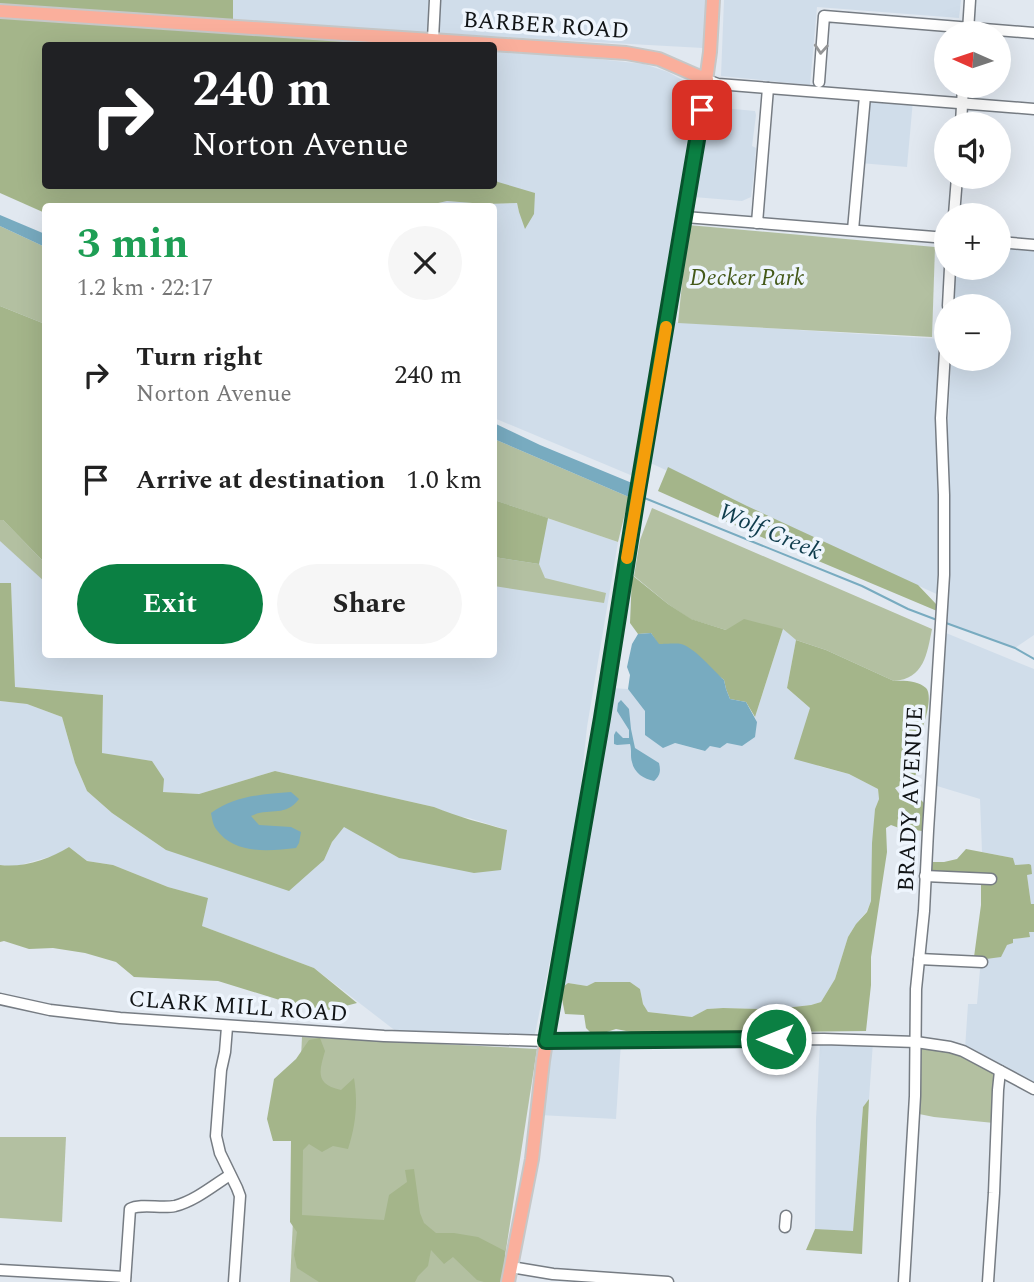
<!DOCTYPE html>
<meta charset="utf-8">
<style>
:root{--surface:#fff;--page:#f6f6f6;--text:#222;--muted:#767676;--accent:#0b8043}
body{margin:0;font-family:Spectral,serif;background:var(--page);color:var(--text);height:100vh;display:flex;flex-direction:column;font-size:26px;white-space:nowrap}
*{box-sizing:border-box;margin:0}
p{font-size:23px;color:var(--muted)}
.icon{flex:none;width:38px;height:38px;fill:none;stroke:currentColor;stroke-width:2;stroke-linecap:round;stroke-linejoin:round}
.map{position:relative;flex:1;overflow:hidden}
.details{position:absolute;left:42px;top:203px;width:455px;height:455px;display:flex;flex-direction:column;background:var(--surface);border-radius:7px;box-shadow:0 7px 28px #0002}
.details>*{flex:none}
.guide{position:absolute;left:42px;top:42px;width:455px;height:147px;border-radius:7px;box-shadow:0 7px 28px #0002;background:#202124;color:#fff;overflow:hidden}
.needle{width:46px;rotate:273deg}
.fabs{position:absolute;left:934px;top:21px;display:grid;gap:14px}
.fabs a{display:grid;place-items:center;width:77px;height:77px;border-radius:50%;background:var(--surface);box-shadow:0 7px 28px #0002;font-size:35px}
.pin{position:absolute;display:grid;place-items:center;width:60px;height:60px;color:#fff;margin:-30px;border-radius:14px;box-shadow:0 4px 10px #0006}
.me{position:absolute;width:77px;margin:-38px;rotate:270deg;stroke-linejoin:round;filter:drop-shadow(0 0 5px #0008)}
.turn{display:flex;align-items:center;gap:24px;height:147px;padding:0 35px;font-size:32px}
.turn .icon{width:91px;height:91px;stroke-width:2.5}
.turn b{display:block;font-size:49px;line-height:60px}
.round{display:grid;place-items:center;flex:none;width:74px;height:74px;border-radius:37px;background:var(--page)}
.summary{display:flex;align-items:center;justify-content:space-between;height:119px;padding:0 35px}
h1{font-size:42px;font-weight:700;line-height:52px;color:#1e9e55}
.action{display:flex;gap:14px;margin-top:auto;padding:14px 35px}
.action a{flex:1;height:80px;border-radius:42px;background:var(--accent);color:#fff;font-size:28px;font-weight:700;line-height:80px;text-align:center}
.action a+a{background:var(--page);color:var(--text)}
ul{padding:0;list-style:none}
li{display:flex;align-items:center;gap:21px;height:105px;padding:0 35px}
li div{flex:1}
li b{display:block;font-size:26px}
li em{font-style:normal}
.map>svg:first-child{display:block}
</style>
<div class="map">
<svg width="1034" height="1282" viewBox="0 0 1034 1282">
<rect width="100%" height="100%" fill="#e1e8f0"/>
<g fill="#d0ddea">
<polygon points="233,0 706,0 703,48 233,22"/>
<polygon points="724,0 961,0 959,18 817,7 810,85 721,76"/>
<polygon points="494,48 644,64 668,72 691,85 693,89 682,181 672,239 661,353 640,479 494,418 494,206 425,206 447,201 485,204 517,203 519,212 534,214 494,179"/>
<polygon points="865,96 913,100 907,167 860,163"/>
<polygon points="712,107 755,111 756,115 752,146 756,148 754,174 751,197 742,201 694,197"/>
<polygon points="999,248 1034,250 1034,635 1015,648 945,623 946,474 951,359 999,359 999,306 953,306 954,268 999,268"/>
<polygon points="672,322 941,339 935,401 942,403 943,597 646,461"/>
<polygon points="494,500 618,542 587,727 576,832 535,1034 515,1037 397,1032 314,968 202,926 207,898 168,887 113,865 87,861 69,847 56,855 13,867 0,865 0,701 27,704 62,717 75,763 87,791 112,813 166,850 324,860 332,842 344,826 399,858 507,830 469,818 455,816 434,807 275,771 199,794 163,792 152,761 102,754 103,695 15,687 11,584 0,583 0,520 45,563 46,654 494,654"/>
<polygon points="783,629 796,640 787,688 810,708 818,766 849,774 878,789 879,799 875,809 871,901 867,911 856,924 848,937 835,979 821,1002 811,1005 776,1009 767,1007 759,1009 723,1008 707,1009 692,1017 648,1012 643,1004 640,989 630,982 595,982 587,986 568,983 560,989 610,688 628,689 675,743 704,751 710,746 757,722 755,717"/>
<polygon points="946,633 1034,669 1034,904 1031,904 1027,875 1029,864 1014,866 1013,858 982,852 980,799 937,786"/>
<polygon points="1029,932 1034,932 1034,1085 965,1049 968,1004 977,1004 981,958 1007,945 1012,939 1029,937"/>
<polygon points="621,1042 616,1119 539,1115 548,1043"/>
<polygon points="820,1042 873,1042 869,1099 863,1107 853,1232 815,1229 816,1119"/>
</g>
<g fill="#b3c0a1">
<polygon points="688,225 935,247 932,337 678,323"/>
<polygon points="0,226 45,247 45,324 0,306"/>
<polygon points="494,439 629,497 618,542 494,500"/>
<path d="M652 508 932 629C927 654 924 679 894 681L826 650 796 640 783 629 726 630 690 619 668 604 634 576 640 540Z"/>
<polygon points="0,520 3,520 45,563 45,582 0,541"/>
<polygon points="494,557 539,564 545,578 606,593 604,603 494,586"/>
<polygon points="302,1037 537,1049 501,1282 290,1282"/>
<polygon points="918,1044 950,1049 999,1071 994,1123 934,1117 914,1113"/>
<polygon points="0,1137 66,1137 62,1222 0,1218"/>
</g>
<g fill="#a4b58a">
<polygon points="0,0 233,0 233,25 489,46 46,46 46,186 494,186 494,179 498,182 535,193 534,214 525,229 519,212 517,203 485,204 447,201 425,206 46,206 45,213 0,193"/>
<polygon points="0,306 45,324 45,563 3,520 0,520"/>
<polygon points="668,467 747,506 918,585 936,604 937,611 759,536 658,491"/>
<polygon points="494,500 548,518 539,564 494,557"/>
<polygon points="632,575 668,604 691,619 726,630 744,619 783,629 755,717 746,702 730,699 726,689 724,680 680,644 671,645 658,644 651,633 638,634 630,623"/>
<path d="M0 583H11L15 687 103 695 102 753 152 761 164 779 163 792 199 794 275 771 434 807C458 817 482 823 507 830L501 870 474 873 399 858 344 827 332 842 324 860 289 891 166 850 112 813 87 791 75 763 62 717 27 704 0 701Z"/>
<path d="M796 640 826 650 894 681C903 680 919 681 926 688 934 696 923 732 916 740 913 744 911 744 907 747L906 757 915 762 917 772 914 778 895 788 901 796 918 797 924 803 922 831 899 828 891 825 886 828 887 852 871 957V985L866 1031 691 1033 655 1031 636 1033 616 1029 594 1036 586 1028 584 1015 565 1014 560 989 568 983 587 986 595 982H630L640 989 643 1004 648 1012 692 1017 707 1009 723 1008 759 1009 767 1007 776 1009 811 1005 821 1002 835 979 848 937 856 924 867 912 871 901 872 843 875 809 879 799 878 789 849 774 794 759 810 708 787 688Z"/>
<path d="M69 847 87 861 113 865 168 887 208 898 202 926 314 968 357 1003 330 1010 299 1006 218 981 134 977 116 962 85 953 53 948 29 949 4 941 0 942V865C23 868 50 859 69 847Z"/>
<polygon points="966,849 1013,858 1015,865 1029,864 1031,865 1032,874 1027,875 1031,904 1034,904 1034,932 1029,932 1030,937 1013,939 1013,943 1007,945 1001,957 986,959 974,957 981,905 981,878 925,876 926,862 944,862 957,859"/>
<path d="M320 1038 325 1051C319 1072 315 1084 341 1090L354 1078C358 1102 356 1125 348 1149L333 1146 322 1152 309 1144 303 1150 302 1215 384 1220 389 1195 407 1182 405 1170 414 1169 420 1213 424 1223 436 1233H454L478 1237 505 1251 504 1277 501 1282H484L477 1280 453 1257 444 1264 431 1250 428 1266 418 1276 415 1282H319L297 1268 294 1255 297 1232 290 1222 291 1141H273L267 1119 274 1079 296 1059 309 1040Z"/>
<polygon points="869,1099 862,1254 806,1250 815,1229 853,1231 863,1107"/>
</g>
<g fill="#78abc0">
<polygon points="0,215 45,234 45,247 0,226"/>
<polygon points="494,423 540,445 632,483 629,497 494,439"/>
<path d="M651 633 659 644C664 644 677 643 681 644 694 647 714 671 724 680L726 689 730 699 746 702 757 722 755 737 742 746 727 743 720 748 710 746 705 751 675 743 663 748 645 735V711L628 689 630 675 627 667 632 644 638 634Z"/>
<path d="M621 700 629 709 631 729 635 748 659 763C661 771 660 776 654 781 644 779 634 773 632 762 630 756 632 751 630 744L617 745 614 744V735L616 731 623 738H629V730L617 711 618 703Z"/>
<path d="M291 792 299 799C285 818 269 807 251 816L259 825 291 827 301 832 299 843 296 848C269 851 234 855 216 829 213 825 212 818 211 813 234 796 263 794 291 792Z"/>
</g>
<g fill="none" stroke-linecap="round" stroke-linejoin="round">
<g stroke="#78abc0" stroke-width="2">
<polyline points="642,497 862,586 908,609 937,620"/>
<polyline points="946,623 1015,648 1034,659"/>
</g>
<defs>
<g id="minor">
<polyline points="968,31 970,0"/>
<polyline points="433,39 435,0"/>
<polyline points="707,80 718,84 1034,109"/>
<polyline points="819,82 824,16 1034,33"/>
<polyline points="961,124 963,86"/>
<polyline points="954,215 957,177"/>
<polyline points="685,217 947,238"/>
<polyline points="757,223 768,88"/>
<polyline points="853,230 865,96"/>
<polyline points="999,242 1034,245"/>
<polyline points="948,306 950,268"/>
<polyline points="925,876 991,879"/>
<polyline points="919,959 982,962"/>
<polyline points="0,999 50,1010 120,1018 384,1036 546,1041 824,1039 916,1042 950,1047 963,1051 1034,1089"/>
<polyline points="227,1027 225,1052 221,1070 216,1136 220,1153 237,1188 240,1196 234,1282"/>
<polyline points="785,1227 786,1216"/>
<polyline points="511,1267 553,1274 668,1282"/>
<polyline points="0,1270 125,1277"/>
<path d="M125 1282 130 1209C141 1203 161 1209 175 1206 195 1201 214 1185 230 1175"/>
<polyline points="904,1282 915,1096 916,989 924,911 928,831 944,575 944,495 941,418 947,318"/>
<polyline points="988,1282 994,1193 998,1090 1000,1071"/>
</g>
<g id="major">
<polyline points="0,11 626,53 659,59 707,80"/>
<polyline points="508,1282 532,1159 543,1061 551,1009 602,718 636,502 700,124 710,52 713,0"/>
</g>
</defs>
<use href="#minor" stroke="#767c83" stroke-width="13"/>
<use href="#major" stroke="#c6c7c7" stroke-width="16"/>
<use href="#minor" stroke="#fff" stroke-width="10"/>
<use href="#major" stroke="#faaf9c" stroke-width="12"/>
</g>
<defs><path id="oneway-chevron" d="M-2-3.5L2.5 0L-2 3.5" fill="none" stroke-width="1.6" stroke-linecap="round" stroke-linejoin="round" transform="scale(1.75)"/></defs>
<use stroke="#949596" href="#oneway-chevron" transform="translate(821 49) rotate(94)"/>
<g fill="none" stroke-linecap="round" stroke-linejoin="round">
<defs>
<polyline id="route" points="702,110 636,502 602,718 546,1041 776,1039"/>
</defs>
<use href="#route" stroke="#07532c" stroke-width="18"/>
<use href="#route" stroke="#0b8043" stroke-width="12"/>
<polyline stroke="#f59e0b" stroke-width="12" points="627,558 666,327"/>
</g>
<g text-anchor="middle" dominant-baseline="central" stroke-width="7" stroke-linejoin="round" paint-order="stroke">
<g font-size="23" fill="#111416" stroke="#eef5fd">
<text transform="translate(546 26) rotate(4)">BARBER ROAD</text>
<text transform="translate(911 799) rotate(-87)">BRADY AVENUE</text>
<text transform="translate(238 1007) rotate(4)">CLARK MILL ROAD</text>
</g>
<g font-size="23" font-style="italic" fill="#445919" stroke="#eef5fd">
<text x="747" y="278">Decker Park</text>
</g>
<g font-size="24" font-style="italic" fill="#103d4d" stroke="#eef5fd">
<text transform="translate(770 532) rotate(23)">Wolf Creek</text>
</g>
</g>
</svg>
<div class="fabs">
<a><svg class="needle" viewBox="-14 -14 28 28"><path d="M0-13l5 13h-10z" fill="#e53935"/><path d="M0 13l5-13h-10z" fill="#767676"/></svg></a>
<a><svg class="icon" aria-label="sound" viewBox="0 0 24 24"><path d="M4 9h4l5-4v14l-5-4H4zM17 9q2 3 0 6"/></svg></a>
<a>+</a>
<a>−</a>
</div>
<div class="pin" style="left:702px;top:110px;background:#d93025"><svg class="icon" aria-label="arrive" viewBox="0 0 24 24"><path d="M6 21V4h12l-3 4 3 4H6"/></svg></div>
<svg class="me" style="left:776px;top:1039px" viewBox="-20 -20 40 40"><circle r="17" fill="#0b8043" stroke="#fff" stroke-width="3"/><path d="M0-11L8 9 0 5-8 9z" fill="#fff"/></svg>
<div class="guide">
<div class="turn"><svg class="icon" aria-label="right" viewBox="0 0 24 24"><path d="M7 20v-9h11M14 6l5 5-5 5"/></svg><div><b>240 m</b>Norton Avenue</div></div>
</div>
<section class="details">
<div class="summary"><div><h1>3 min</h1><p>1.2 km · 22:17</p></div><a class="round"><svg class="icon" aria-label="close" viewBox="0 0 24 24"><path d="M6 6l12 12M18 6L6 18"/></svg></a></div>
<ul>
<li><svg class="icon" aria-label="right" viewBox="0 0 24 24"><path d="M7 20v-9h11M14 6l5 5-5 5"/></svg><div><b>Turn right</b><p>Norton Avenue</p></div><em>240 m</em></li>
<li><svg class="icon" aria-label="arrive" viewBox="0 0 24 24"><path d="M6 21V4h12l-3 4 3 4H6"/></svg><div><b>Arrive at destination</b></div><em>1.0 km</em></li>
</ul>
<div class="action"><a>Exit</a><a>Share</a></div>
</section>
</div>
